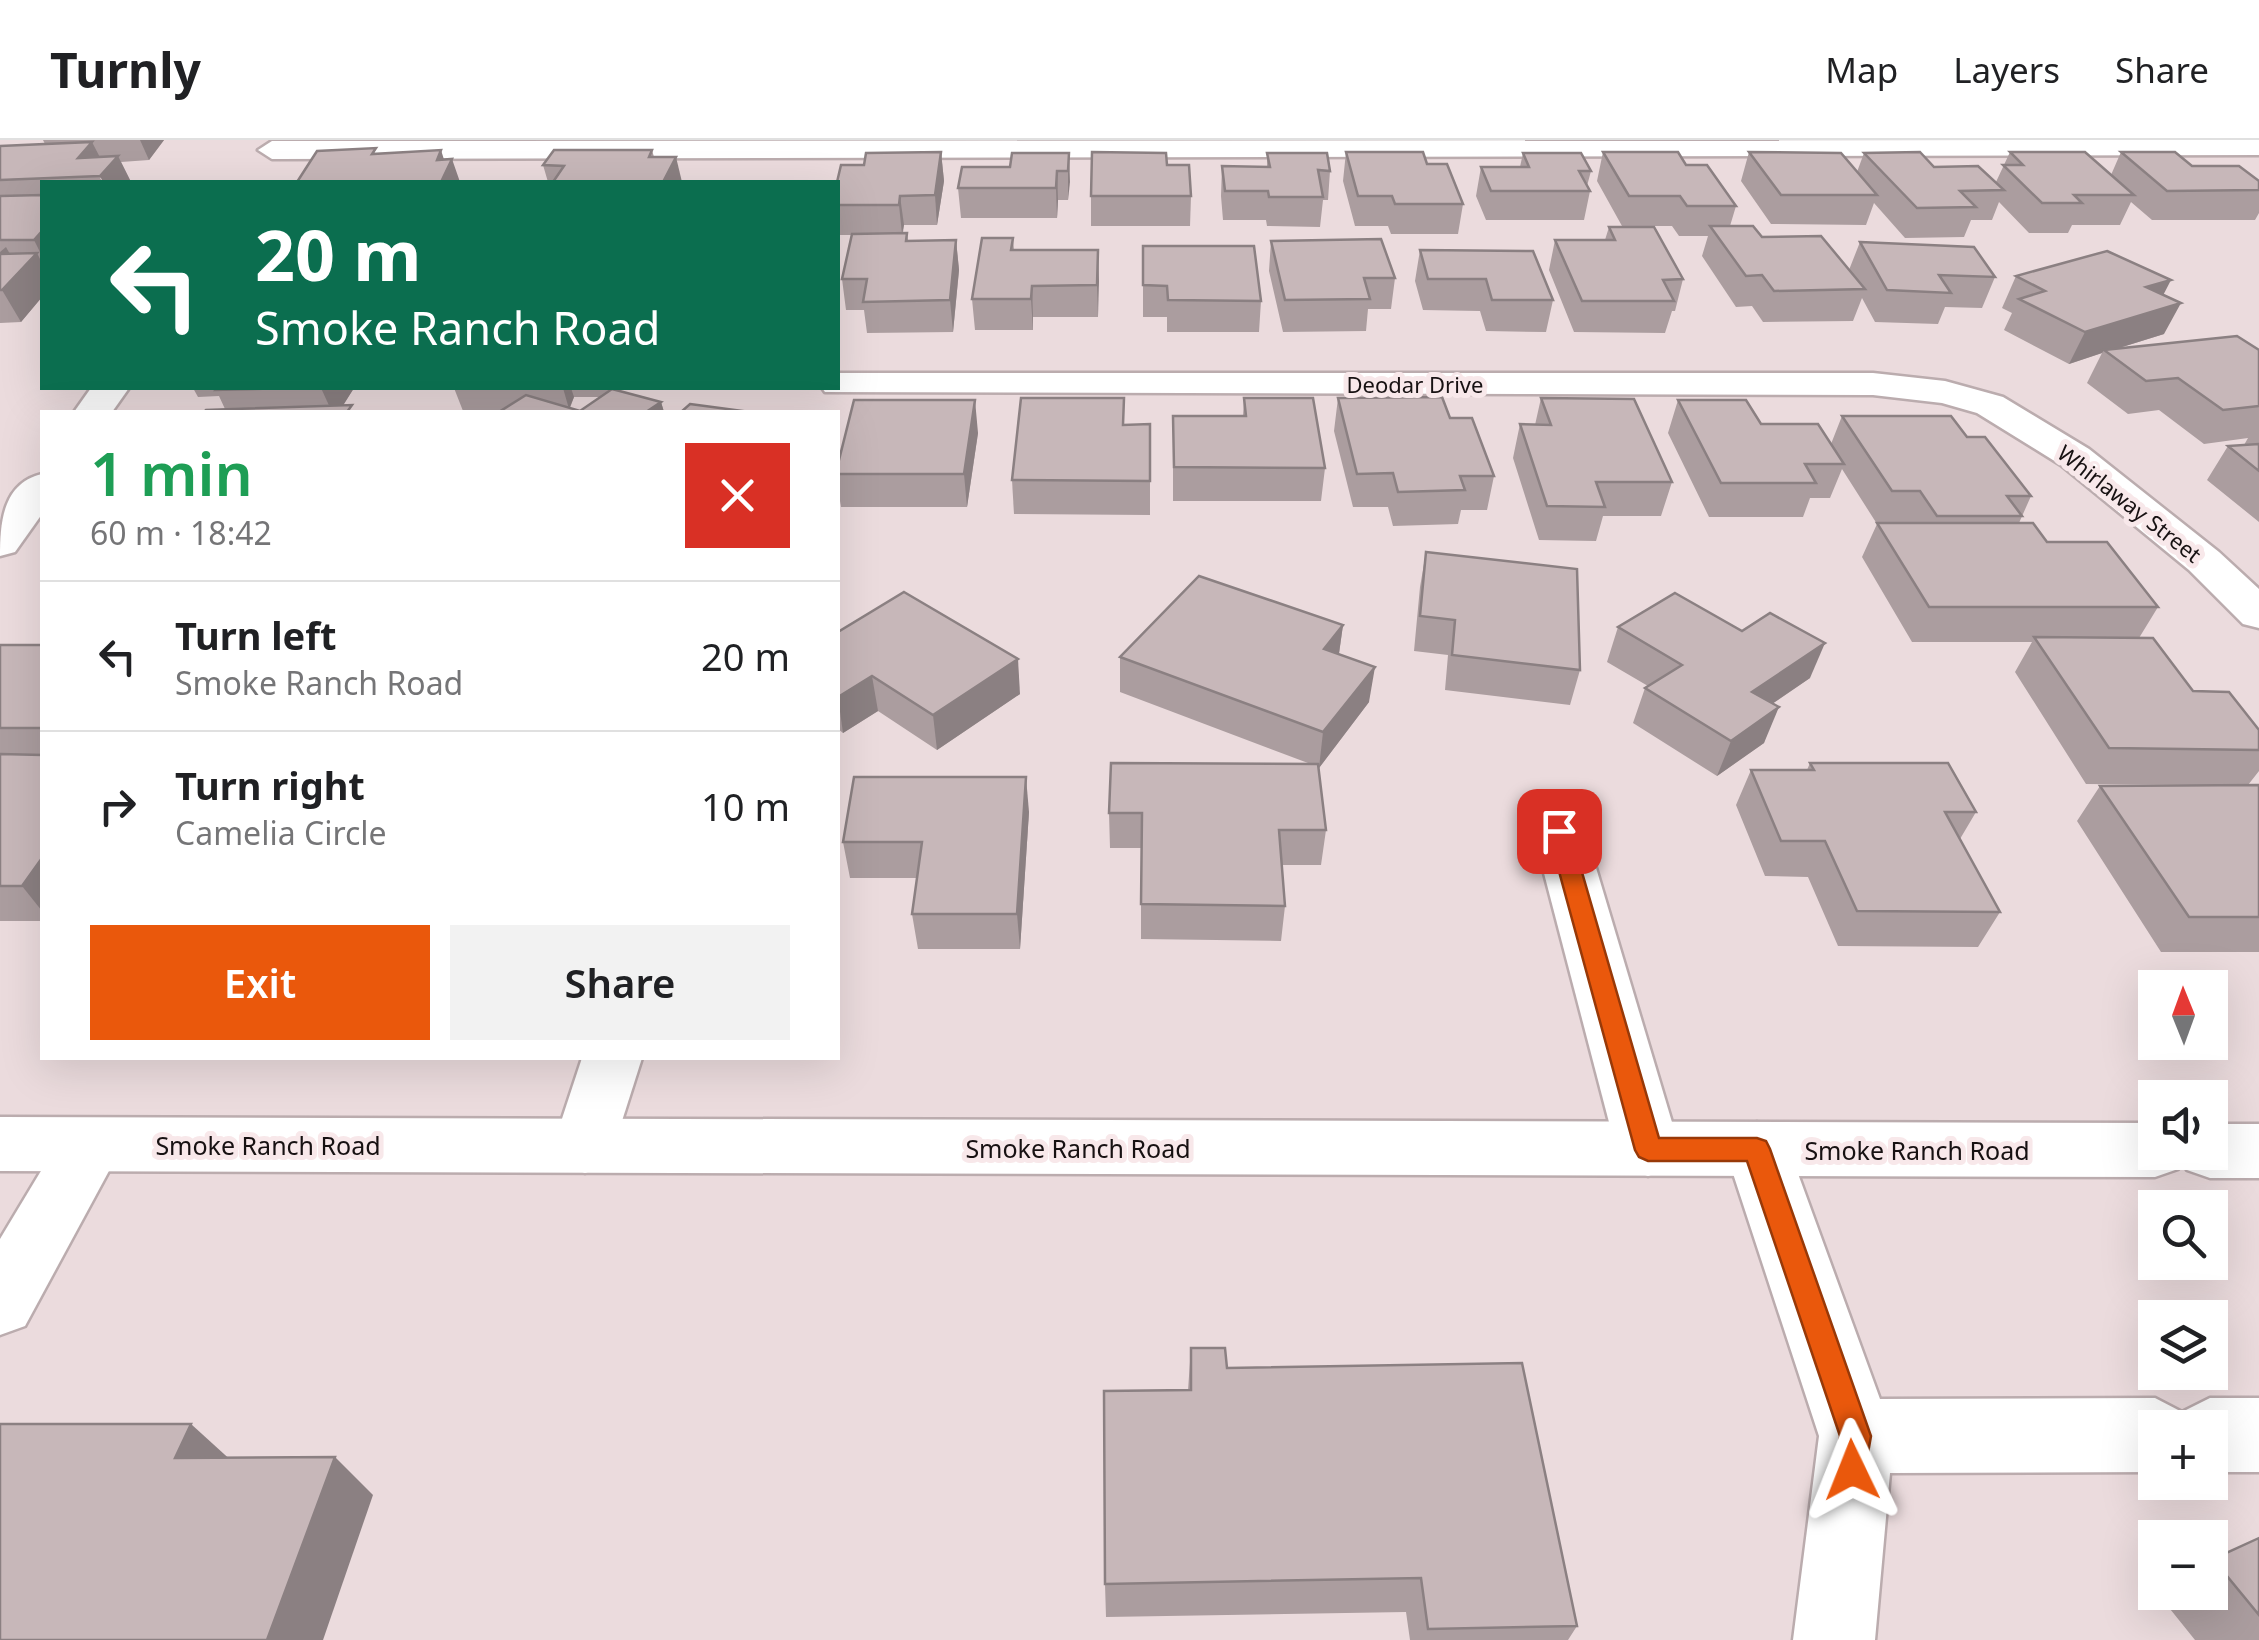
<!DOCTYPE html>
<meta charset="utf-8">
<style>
:root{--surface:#fff;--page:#f2f2f2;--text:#202124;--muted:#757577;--line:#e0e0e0;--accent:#ea580c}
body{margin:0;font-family:"Noto Sans",sans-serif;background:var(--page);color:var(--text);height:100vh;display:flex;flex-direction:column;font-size:38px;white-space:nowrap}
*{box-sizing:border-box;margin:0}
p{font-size:32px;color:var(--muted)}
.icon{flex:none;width:55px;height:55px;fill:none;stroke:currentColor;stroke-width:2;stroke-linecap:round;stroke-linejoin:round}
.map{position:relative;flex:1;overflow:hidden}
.sheet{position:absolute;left:40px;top:270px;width:800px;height:650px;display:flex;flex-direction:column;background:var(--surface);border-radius:0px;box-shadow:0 10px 40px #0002}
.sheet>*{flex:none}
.top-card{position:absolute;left:40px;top:40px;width:800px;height:210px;border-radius:0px;box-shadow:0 10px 40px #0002;background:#0b6e4f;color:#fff;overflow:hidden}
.needle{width:65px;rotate:359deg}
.fabs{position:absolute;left:2138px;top:830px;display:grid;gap:20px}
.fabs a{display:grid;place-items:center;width:90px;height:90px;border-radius:0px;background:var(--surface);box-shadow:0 10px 40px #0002;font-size:50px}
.pin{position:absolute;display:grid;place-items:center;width:85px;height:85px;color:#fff;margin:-42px;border-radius:20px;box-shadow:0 5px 15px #0006}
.me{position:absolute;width:110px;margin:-55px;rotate:358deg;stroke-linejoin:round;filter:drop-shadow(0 0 8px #0008)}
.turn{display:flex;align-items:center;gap:35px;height:210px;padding:0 50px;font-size:45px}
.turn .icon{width:130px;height:130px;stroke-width:2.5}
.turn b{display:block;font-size:70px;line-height:85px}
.round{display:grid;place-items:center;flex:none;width:105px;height:105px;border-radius:0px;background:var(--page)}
.head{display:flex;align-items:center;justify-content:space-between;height:170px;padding:0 50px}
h1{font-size:60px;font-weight:600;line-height:75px;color:#1e9e55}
.cta{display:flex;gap:20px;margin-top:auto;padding:20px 50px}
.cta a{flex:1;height:115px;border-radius:0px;background:var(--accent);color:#fff;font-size:40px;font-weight:600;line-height:115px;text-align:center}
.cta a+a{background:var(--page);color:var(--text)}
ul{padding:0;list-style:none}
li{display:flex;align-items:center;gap:30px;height:150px;padding:0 50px;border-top:2px solid var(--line)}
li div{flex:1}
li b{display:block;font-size:38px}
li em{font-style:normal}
header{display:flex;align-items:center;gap:60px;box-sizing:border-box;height:140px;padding:0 50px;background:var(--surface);border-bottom:2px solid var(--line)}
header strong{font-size:48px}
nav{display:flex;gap:55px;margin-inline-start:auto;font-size:35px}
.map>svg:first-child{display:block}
</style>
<header>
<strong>Turnly</strong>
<nav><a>Map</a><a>Layers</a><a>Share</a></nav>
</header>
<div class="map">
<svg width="2259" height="1500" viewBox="0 0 2259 1500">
<rect width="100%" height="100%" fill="#ebdbdd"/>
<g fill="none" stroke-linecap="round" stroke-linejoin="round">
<defs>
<g id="minor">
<polygon points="2259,0 2259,15 272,19 258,10 272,1"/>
<polygon points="838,233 1873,233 1945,241 2003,257 2089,309 2219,412 2259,449 2259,488 2243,484 2189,430 2061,325 1977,273 1942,263 1873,255 825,252 822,248 838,248"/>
<polygon points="91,248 129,248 112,272 74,272"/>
<path d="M42 334V374L15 412 0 416C0 382 3 343 42 334Z"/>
<polygon points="1559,672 1578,678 1585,691 1680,1009 1671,1028 1648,1036 1625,1028 1616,1009 1533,691 1540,678"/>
<polygon points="582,918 642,918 608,1025 585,1033 562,1025 553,1006"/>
<polygon points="91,978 114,986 123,1005 25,1186 0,1195 0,1099 68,986"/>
<polygon points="1757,982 1780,990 1789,1009 1880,1259 2155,1258 2182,1272 2210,1258 2259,1258 2259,1332 2210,1332 2210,1288 2155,1288 2155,1332 1890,1333 1875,1500 1793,1500 1819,1296 1725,1009 1734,990"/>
</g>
<polygon id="major" points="0,977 2155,983 2155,1012 2210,1012 2210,984 2259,984 2259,1038 2210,1038 2187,1030 2182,1020 2178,1029 2155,1037 0,1031"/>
</defs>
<use href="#minor" stroke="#bbacae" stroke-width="5"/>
<use href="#major" stroke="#bbacae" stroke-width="5"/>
<use href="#minor" fill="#fff" fill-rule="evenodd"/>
<use href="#major" fill="#fff" fill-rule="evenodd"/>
</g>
<g fill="#ab9d9f" fill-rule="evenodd">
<polygon points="43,0 164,0 149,20 121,22 131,42 100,38 103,42 42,42 42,157 21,182 0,183 0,6 45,4"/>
<polygon points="652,10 654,17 682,42 548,42 543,25"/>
<polygon points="941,12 944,41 937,85 904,85 903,93 907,93 908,100 956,100 959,130 953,192 867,193 864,170 846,170 842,139 852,95 838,95 838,42"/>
<polygon points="1346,12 1427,24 1463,64 1458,94 1391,94 1388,86 1355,86 1343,41"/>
<polygon points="1603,12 1686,25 1736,66 1730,86 1849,130 1860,102 1995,137 1982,168 1945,167 1938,184 1875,182 1862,158 1853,181 1763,182 1752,166 1736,167 1702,116 1708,96 1679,96 1672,86 1622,86 1597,41"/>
<polygon points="1749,12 1857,32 1864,13 1934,27 1996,42 2010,12 2111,35 2121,12 2259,41 2259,73 2255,80 2152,80 2131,62 2120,85 2072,85 2068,93 2029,93 1999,62 1992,80 1971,80 1964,97 1905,98 1874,63 1866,85 1771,84 1741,41"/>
<polygon points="1069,13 1068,60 1058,60 1057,78 961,78 958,48 1010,27"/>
<polygon points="1267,13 1330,31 1328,60 1323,60 1320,87 1267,86 1266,80 1223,80 1221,56 1222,26 1267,27"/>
<polygon points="1523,13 1591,31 1587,46 1590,51 1584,80 1486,80 1476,56 1481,27 1520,27"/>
<polygon points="1167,25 1191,56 1190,86 1091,86 1091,56"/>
<polygon points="1609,87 1683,139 1675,171 1672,171 1665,193 1574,192 1549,130 1555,100 1605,100"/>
<polygon points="1013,98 1014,110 1098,110 1098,177 1033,177 1033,190 975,190 972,159"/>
<polygon points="1271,101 1395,138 1391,169 1368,169 1366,191 1283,192 1269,131"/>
<polygon points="1143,106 1261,161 1259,192 1167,192 1167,177 1143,177"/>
<polygon points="1420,110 1553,160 1546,192 1486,191 1480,171 1423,170 1415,141"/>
<polygon points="2016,136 2163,155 2164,194 2116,209 2259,210 2259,382 2207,340 2228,306 2244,305 2248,298 2204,304 2159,270 2128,274 2087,243 2102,213 2069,224 2004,190 2012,173 2002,168"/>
<polygon points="193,248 354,248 343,265 225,269 219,256 198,257"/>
<path d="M454 248H614V250L661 262 664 272 463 271ZM574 257H601L580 271 570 268Z"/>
<polygon points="1244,258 1325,328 1321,361 1173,361 1173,276 1243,276"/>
<polygon points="1338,258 1450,278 1494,336 1487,370 1461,370 1458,384 1393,386 1388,367 1353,367 1334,291"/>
<polygon points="1541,258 1672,342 1661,376 1603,376 1596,401 1539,400 1513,318 1520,284 1535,285"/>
<polygon points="1678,260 1831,304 1842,276 1967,297 2031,356 2019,383 2047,402 2158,467 2139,498 2193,551 2259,590 2259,631 2248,645 2259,645 2259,812 2161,812 2077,681 2100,646 2224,645 2086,644 2015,532 2032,502 1912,502 1862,417 1877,384 1842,329 1830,358 1810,358 1803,377 1709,377 1668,293"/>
<polygon points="1150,284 1150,375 1014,374 1012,340 1124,285"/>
<polygon points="978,293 967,367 841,367 838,349 838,324"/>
<polygon points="1426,412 1580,530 1570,565 1445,550 1448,515 1414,511 1420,447"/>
<polygon points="1343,485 1339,514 1369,562 1319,628 1326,690 1321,725 1282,725 1285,766 1281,801 1141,799 1141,708 1110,708 1109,673 1308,623 1120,552 1120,517"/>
<polygon points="1618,487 1810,538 1772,564 1764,603 1717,636 1633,583 1645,548 1648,546 1607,522"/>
<polygon points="838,492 1020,554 937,610 878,571 843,593 838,589"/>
<rect x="0" y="505" width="42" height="276"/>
<polygon points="1810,623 1976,672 1960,699 2000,772 1978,807 1838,806 1808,737 1765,736 1736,665 1751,630 1807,630"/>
<polygon points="1029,672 1020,809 918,809 912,774 917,738 850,738 843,702"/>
<polygon points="1191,1208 1227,1228 1577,1486 1568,1500 1410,1500 1406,1472 1106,1477 1105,1444 1188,1250"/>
<polygon points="2259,1398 2259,1500 2195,1500 2158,1454 2210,1452 2210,1421"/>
</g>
<g fill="#8b8082">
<polygon points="140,0 164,0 149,20"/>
<polygon points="92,2 106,29 118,16 131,42 103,42 100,36 78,18"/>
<polygon points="441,10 447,29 452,19 460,42 441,42 437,20"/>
<polygon points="941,12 944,41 937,85 935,55"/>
<polygon points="1069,13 1070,42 1068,60 1068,31"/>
<polygon points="676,17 682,42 663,42"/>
<polygon points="1057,31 1058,60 1057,78 1056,48"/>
<polygon points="900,56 904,85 902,94 899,65"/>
<polygon points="42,91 42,116 34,100"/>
<polygon points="956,100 959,130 953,192 950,160"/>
<polygon points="6,107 20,132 37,113 42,123 42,157 21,182 2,150 0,112"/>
<polygon points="1098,110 1099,141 1098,177 1097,145"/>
<polygon points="2171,140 2155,171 2181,163 2164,194 2106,212 2104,210 2102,213 2069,224 2085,192 2146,147"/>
<polygon points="1032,146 1033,177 1033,190 1031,159"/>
<polygon points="321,248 354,248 339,272 332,272"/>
<polygon points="563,248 571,248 574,257 569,269"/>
<polygon points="975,260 978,293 967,367 964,334"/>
<polygon points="661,262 664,272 646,272"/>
<polygon points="1343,485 1338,520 1324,509"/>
<polygon points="1825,503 1810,538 1738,587 1752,552"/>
<polygon points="1018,519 1020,554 937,610 933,575"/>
<polygon points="1375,527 1369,562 1319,628 1323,592"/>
<polygon points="872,536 878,571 843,593 838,557"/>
<polygon points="1779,567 1764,603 1717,636 1731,601"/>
<polygon points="1026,637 1029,672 1020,809 1017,774"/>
<polygon points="42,718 42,771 22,746"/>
<polygon points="191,1284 235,1324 175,1318"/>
<polygon points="335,1317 373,1355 323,1500 267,1500"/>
</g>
<g fill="#c7b7b9" stroke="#8b8082" stroke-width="2.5">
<polygon points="92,2 78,18 118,16 100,36 0,40 0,6"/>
<polygon points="376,8 372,14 441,10 437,20 452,19 441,42 297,42 317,11"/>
<polygon points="554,10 652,10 649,17 676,17 663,42 553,42 564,26 543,25"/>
<polygon points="941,12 935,55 900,56 899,65 838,65 837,42 841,25 864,25 866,13"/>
<polygon points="1092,12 1166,13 1167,25 1189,25 1191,56 1091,56"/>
<polygon points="1346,12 1423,12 1427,24 1447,24 1463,64 1395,64 1392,56 1358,56"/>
<polygon points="1603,12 1678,12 1686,25 1707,25 1736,66 1687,66 1680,56 1629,56"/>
<polygon points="1749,12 1841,13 1877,55 1781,55"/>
<polygon points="1920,12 1934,27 1978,26 2004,50 1960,51 1976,67 1917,68 1864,13"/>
<polygon points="2010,12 2085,12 2134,55 2074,55 2082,63 2042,63 2003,25 2023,25"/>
<polygon points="2121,12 2175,12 2192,26 2239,26 2259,41 2259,50 2167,51"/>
<polygon points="1012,13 1069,13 1068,31 1057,31 1056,48 958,48 962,27 1010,27"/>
<polygon points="1267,13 1327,13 1330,31 1318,30 1323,57 1269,57 1268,51 1225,51 1222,26 1270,27"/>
<polygon points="1523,13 1581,13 1591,31 1579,31 1590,51 1491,51 1481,27 1529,27"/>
<polygon points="42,55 42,91 34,100 0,100 0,56"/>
<polygon points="1710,86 1753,86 1762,97 1821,96 1865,149 1774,151 1762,135 1746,136"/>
<polygon points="1609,87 1654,87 1683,139 1663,140 1674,161 1582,161 1555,100 1615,100"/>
<polygon points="907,93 906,101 956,100 950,160 863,162 867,139 842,139 852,94"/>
<polygon points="982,98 1013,98 1011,110 1098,110 1097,145 1032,146 1031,159 972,159"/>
<polygon points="1381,99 1395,138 1364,138 1370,159 1285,160 1271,101"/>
<polygon points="1860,102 1974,107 1995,137 1939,135 1951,153 1887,150"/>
<polygon points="1143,106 1254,106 1261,161 1168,160 1167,146 1143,145"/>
<polygon points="1420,110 1533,111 1553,160 1492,160 1486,139 1428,139"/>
<polygon points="2107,111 2171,140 2146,147 2181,163 2085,192 2019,159 2045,151 2016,136"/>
<polygon points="37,113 2,150 0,150 0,114"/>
<polygon points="2237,196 2259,210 2259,266 2223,270 2178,238 2146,241 2104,210"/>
<polygon points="218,248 291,248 216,250"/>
<polygon points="612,249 661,262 646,272 499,272 526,255 580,271"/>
<polygon points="1442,257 1450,278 1472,278 1494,336 1460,336 1465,350 1398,352 1393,333 1357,334 1338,258"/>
<polygon points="1021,258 1124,258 1123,285 1150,284 1150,341 1012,340"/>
<polygon points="1244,258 1313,258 1325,328 1174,327 1173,276 1246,276"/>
<polygon points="1541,258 1634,259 1672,342 1596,342 1605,367 1547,366 1520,284 1551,285"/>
<polygon points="854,260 975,260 964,334 838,334 838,324"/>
<polygon points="1678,260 1746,260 1761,284 1818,284 1844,324 1805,324 1816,343 1721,343"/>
<polygon points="690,264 750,272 681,272"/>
<polygon points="352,265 347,272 204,272 206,270"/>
<polygon points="1842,276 1951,276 1967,297 1985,297 2031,356 2007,356 2022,376 1937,376 1920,351 1892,351"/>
<polygon points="2259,304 2259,331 2228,306"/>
<polygon points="1877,383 2033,383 2047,402 2107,402 2158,467 1929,467"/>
<polygon points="1426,412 1577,429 1580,530 1452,515 1455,480 1420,476"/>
<polygon points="1199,436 1343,485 1324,509 1375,527 1323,592 1120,517"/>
<polygon points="904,452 1018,519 933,575 872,536 838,557 838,492"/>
<polygon points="1675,453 1742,491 1770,473 1825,503 1752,552 1779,567 1731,601 1645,548 1682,525 1618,487"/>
<polygon points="2034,497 2153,498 2193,551 2229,552 2259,590 2259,610 2109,608"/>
<rect x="0" y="505" width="42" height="83"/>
<polygon points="0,614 42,615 42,718 22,746 0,746"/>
<polygon points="1111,623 1318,624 1326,690 1279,690 1285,766 1141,764 1142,673 1109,673"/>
<polygon points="1810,623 1948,623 1976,672 1945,672 2000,772 1857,771 1825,701 1781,701 1751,630 1814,630"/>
<polygon points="854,637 1026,637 1017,774 912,774 922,702 843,702"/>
<polygon points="2259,645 2259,777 2189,777 2100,646"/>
<polygon points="1191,1208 1225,1208 1227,1228 1522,1223 1577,1486 1428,1489 1421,1438 1105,1444 1104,1251 1191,1250"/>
<polygon points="0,1284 191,1284 175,1318 335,1317 267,1500 0,1500"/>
<polygon points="2259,1398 2259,1475 2213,1419"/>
</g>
<polygon fill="#ea580c" stroke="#983908" stroke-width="2.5" points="1559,683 1570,691 1659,998 1757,998 1766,1001 1770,1009 1871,1296 1863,1341 1852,1345 1841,1341 1836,1330 1840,1296 1747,1021 1648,1021 1639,1017 1635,1010 1548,691"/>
<g text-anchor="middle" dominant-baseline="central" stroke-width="10" stroke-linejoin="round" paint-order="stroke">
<g font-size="22" fill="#171112" stroke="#f8e8ea">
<text x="1415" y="244">Deodar Drive</text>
<text transform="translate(2130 363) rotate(38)">Whirlaway Street</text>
</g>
<g font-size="25" fill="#171112" stroke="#f8e8ea">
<text x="268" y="1005">Smoke Ranch Road</text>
<text x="1078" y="1008">Smoke Ranch Road</text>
<text x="1917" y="1010">Smoke Ranch Road</text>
</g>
</g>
</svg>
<div class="fabs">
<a><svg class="needle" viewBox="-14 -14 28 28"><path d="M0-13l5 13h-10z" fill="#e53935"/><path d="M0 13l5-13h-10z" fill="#757577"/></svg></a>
<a><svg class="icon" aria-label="sound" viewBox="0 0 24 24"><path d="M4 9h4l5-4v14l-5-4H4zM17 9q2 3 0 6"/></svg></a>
<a><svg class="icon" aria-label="search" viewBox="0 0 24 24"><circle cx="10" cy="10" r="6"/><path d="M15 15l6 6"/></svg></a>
<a><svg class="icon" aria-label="layers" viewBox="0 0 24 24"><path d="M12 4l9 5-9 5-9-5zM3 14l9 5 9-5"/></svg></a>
<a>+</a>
<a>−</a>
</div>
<div class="pin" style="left:1559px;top:691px;background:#d93025"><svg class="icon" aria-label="arrive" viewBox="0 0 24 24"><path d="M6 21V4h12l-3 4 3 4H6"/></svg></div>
<svg class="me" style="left:1852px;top:1330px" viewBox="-20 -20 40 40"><path d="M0-17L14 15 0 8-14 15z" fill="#ea580c" stroke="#fff" stroke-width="4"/></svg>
<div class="top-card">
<div class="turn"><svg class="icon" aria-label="left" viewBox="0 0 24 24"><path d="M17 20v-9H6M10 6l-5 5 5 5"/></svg><div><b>20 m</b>Smoke Ranch Road</div></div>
</div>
<section class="sheet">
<div class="head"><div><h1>1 min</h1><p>60 m · 18:42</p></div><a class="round" style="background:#d93025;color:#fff"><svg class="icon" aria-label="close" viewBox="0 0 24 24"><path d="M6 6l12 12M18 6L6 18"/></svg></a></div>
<ul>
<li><svg class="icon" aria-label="left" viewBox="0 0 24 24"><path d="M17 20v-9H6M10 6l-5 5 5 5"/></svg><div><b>Turn left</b><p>Smoke Ranch Road</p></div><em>20 m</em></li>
<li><svg class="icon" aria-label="right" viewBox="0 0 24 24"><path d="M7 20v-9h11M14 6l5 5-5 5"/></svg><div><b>Turn right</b><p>Camelia Circle</p></div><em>10 m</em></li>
</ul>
<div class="cta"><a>Exit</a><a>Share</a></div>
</section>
</div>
